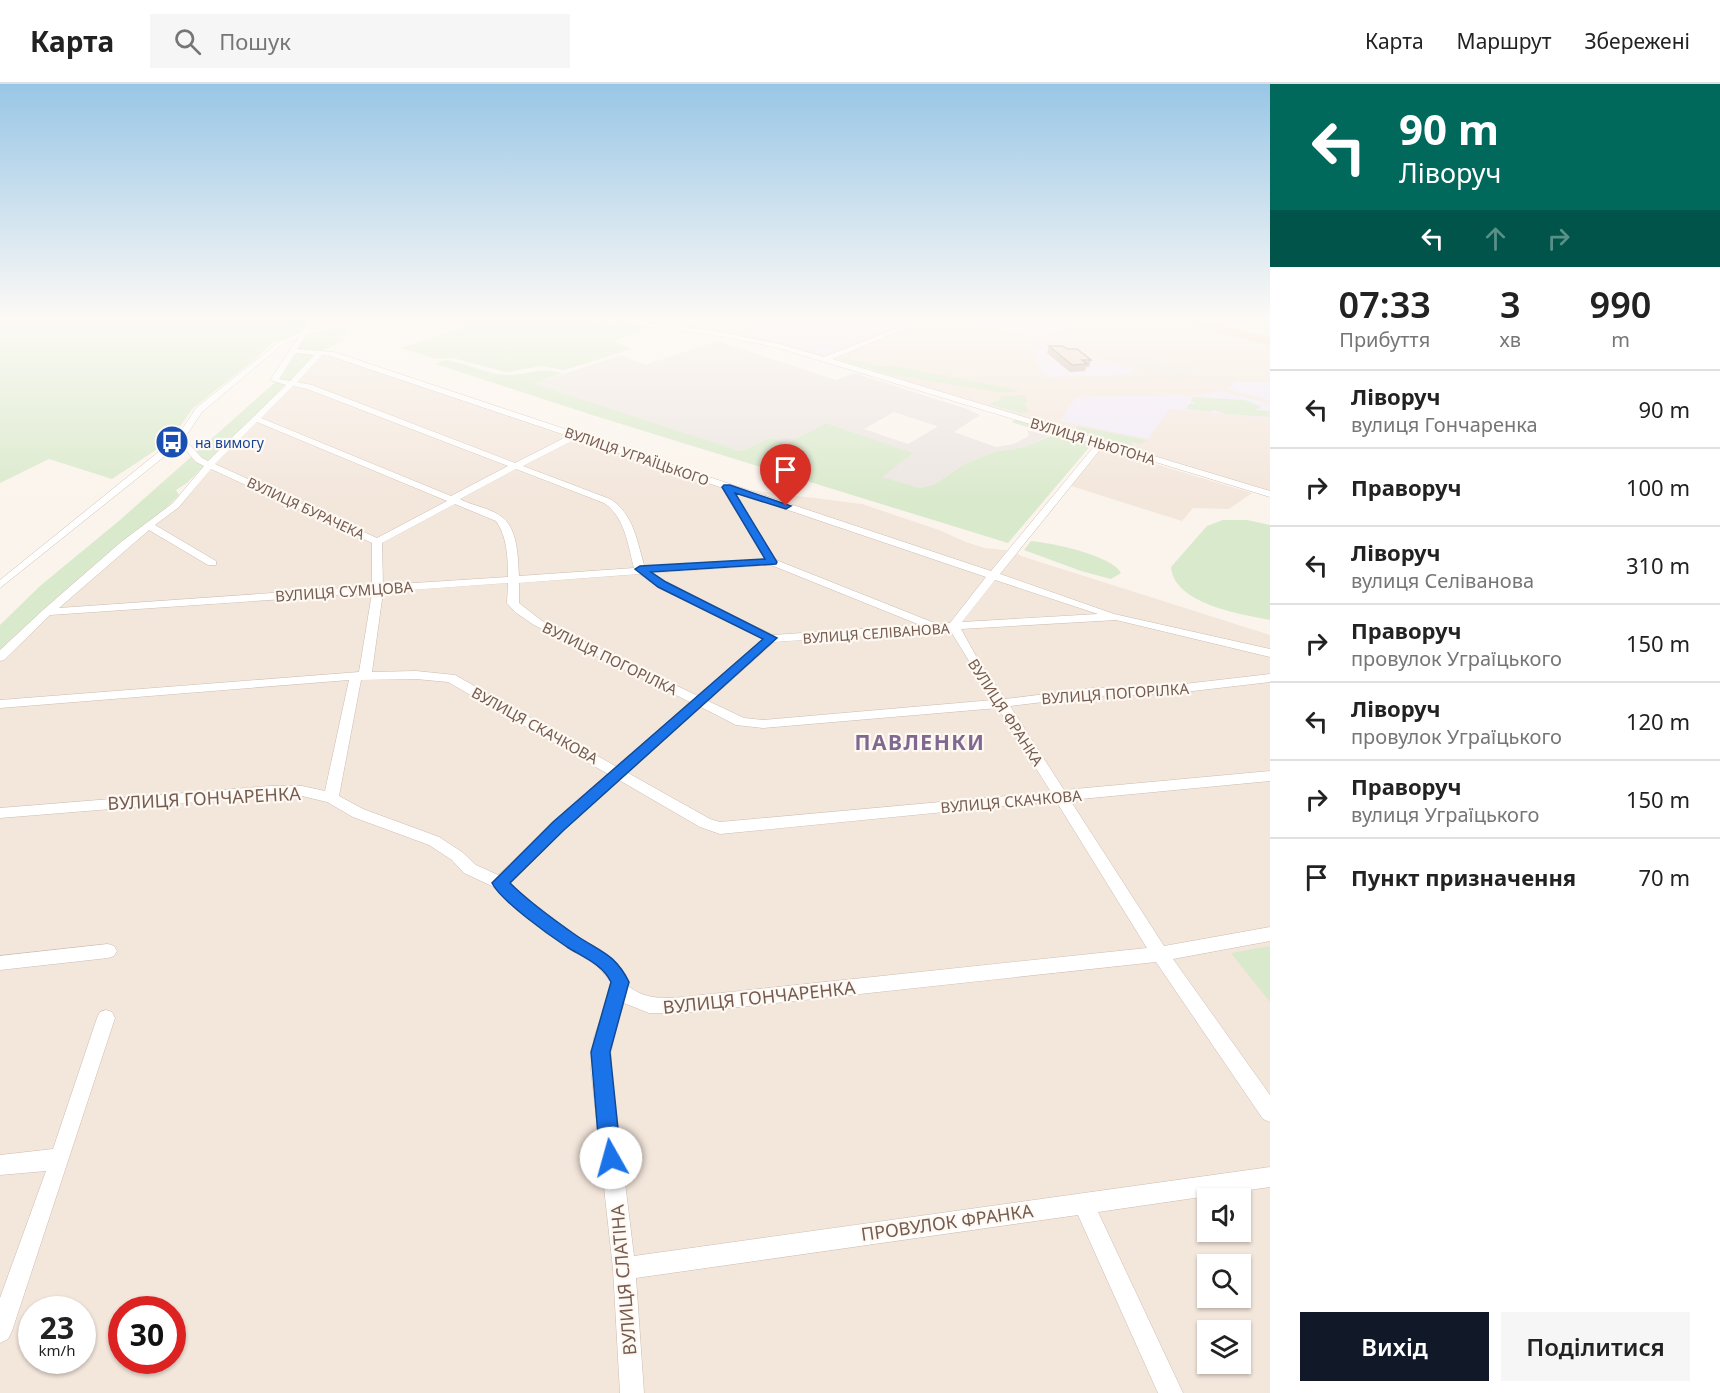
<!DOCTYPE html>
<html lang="uk">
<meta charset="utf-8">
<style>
:root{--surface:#fff;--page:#f6f6f6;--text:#222;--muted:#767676;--line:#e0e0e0;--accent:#111827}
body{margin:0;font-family:"Noto Sans",sans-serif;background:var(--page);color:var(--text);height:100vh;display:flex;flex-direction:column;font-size:22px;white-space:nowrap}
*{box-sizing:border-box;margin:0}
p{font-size:20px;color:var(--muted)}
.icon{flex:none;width:33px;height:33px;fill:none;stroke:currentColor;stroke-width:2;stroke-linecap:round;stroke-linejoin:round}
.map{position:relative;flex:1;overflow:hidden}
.side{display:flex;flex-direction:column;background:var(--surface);width:450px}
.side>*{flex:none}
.hud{background:#00695c;color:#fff;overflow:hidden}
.buttons{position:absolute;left:1197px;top:1104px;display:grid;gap:12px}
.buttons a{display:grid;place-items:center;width:54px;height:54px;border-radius:0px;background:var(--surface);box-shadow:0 2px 4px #0004;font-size:30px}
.speed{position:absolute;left:18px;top:1212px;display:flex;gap:12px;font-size:30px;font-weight:700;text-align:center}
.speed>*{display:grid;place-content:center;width:78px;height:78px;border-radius:50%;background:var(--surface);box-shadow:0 2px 4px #0004;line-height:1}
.speed small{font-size:15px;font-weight:400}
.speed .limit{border:9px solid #d22;background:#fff;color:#111}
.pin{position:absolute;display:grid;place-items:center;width:51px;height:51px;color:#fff;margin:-62px -26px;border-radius:50% 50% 50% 0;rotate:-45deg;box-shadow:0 0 6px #0007}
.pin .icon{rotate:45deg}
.me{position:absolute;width:66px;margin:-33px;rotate:353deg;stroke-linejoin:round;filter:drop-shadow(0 0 4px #0008)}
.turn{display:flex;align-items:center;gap:21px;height:126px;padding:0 30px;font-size:27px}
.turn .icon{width:78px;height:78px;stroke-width:2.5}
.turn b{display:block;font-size:42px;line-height:51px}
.lanes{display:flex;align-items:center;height:57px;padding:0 30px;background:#0003;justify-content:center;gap:30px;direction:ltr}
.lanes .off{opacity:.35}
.eta{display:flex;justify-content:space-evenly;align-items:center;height:102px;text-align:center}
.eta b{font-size:36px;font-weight:600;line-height:42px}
.button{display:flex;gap:12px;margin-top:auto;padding:12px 30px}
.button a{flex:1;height:69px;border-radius:0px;background:var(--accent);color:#fff;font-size:24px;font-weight:600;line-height:69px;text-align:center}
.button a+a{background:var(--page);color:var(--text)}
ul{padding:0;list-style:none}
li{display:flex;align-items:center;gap:18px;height:78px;padding:0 30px;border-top:2px solid var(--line)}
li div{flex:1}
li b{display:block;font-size:22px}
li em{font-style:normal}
header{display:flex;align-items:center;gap:36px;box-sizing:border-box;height:84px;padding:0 30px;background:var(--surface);border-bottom:2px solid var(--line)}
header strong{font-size:28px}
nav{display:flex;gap:33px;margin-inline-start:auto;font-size:21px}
.search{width:420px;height:54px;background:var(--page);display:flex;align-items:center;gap:15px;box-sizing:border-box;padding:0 21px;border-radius:0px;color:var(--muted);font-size:22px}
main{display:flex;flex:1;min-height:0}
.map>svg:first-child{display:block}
</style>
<header>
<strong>Карта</strong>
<div class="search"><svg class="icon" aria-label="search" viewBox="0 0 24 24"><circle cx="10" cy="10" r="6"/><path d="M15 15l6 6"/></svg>Пошук</div>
<nav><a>Карта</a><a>Маршрут</a><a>Збережені</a></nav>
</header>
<main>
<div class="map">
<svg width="1270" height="1309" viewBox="0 0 1270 1309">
<rect width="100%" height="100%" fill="#fbf4ec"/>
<g fill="#f3e6db" fill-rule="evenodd">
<polygon points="601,236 1270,236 1270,254 1220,243 1218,245 1270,257 1270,410 776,261 709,248"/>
<path d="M320 269 331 270 727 403 862 420 939 446 966 458 984 464 1014 467 1021 472 1270 551V1309H0V570L155 440ZM1208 1114H1240V1148H1208ZM1208 1180H1240V1214H1208ZM32 1226H82V1276H32ZM122 1226H172V1276H122ZM1208 1246H1240V1280H1208Z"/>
<polygon points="1098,363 1252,409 1229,425 1193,424 1182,437 1068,401"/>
</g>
<g fill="#ece5e1" fill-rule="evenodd">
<path d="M717 257 836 296 854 289 967 325 980 331 954 348 996 363 1014 360 1029 352 1027 346 1049 352 1024 363 993 368 963 381 935 400 920 404 881 393 912 369 826 339 787 359 770 354 741 367 533 300 621 271 645 281ZM894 328 937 342V343L908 360 864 345Z"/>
<polygon points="1114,268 1191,284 1184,295 1102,274"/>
</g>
<g fill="#f1e9f8">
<polygon points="754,236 914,236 825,270 748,251"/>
<polygon points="963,236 1058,236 1072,238 1044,257"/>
<polygon points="1034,258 1134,285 1132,291 1045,293 1033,273"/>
<polygon points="1235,298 1270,298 1270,317 1227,305"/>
<polygon points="1221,307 1270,320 1270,334 1169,325 1148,355 1060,337 1076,313 1181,311 1187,313"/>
</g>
<g fill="#d9e9cb">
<polygon points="0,236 307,236 297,250 270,260 255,275 192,325 171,356 112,395 49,375 0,399"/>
<polygon points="449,236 586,236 651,243 616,256 616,258 632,265 564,286 541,282 506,288 453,274 436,275 401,264 460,245 463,242"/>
<polygon points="341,244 350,251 342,251 344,256 320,268 187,399 176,406 179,411 153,437 0,570 0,541 40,502 120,436 280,294 303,257 313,250"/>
<polygon points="842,274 888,283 890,281 1018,306 1017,308 997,308 893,291 839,276"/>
<path d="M445 276C463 278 491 291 505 291 528 292 535 282 562 289L534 300 741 367 770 354 787 359 826 339 913 369 882 393 920 404 935 400 963 381 993 368 1024 363 1053 351 1011 338 1015 336 1093 359 1008 459 589 330 436 280Z"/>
<polygon points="1026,311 1027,319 1024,319 1030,328 1020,329 989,320 998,317 1002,312"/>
<polygon points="1194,313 1245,316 1260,322 1260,324 1255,326 1270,327 1270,333 1226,330 1214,326 1210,328 1186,325 1190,319 1196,320 1190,316"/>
<polygon points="1077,342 1147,356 1140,360 1132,358 1132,362 1076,346"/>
<path d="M1223 436H1247L1270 441V536C1240 530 1174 520 1171 483L1207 442Z"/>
<path d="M1031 457C1052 459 1111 471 1121 489L1111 495 1081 487 1024 466Z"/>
<polygon points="1270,862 1270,918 1231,869"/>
</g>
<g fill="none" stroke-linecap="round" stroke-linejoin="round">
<defs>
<g id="minor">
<path d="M310 236H316L310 246 358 236H368L307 250 297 265 334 268 991 487 1096 360 775 263 709 250 598 236H615L709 246 776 259 824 273 918 236H926L832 275 1270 407V413L1103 362 1000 490 1114 530 1270 565V573L1116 536 961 545 976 572 1005 615 1094 604 1167 602 1270 590V598L1167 610 1094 612 1010 622 1064 706 1270 687V697L1070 716 1164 862 1270 843V857L1173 875 1270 1011V1038L1263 1035 1156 878 683 929H649L624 919 612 953 611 985 634 1172 1270 1083V1103L1098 1128 1183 1309H1158L1078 1131 636 1194 644 1309H620L613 1185 591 985 594 953 604 927 611 898 594 878 566 862 507 817 494 803 464 789 452 776 429 761 353 733 327 718 302 712H270L0 734V724L270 702H302L325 707 349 596 0 624V616L359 588 372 509 50 531 4 576 0 577V566L43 526 121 458 173 419 204 382 196 378 180 360 0 504V496L177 353 196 324 279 258 302 247ZM298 254 270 296 286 301 208 377 202 374 184 355 202 328 283 260ZM295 269 314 271 290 297 279 295ZM322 271 330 272 568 352 515 379 312 301 297 298ZM293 302 307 305 508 382 451 412 261 334ZM257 338 447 417 377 454 215 380ZM576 355 723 404 765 475 645 484C637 458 634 430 610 415L523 382ZM211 385 372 459V502L59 524 149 446 208 481H216V477L155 441 179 423ZM516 385 604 419C625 433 628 461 634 484L519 492C518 475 518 446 503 434 492 424 472 422 460 415ZM735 408 986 493 950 539 937 540 776 476ZM455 420 496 437C507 452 508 474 508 493L383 501 382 459ZM771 481 920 541 773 551 666 499 653 489ZM640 490 658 503 763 555 698 612 542 537 519 519V499ZM995 496 1098 530 962 538ZM508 499 507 519 515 528 534 541 690 618 617 683 455 591 416 587 372 588 383 508ZM950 546 993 616 763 636 744 634 708 617 774 558ZM416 595 448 598 608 690 498 791 476 781 462 768 439 753 363 725 339 712 361 596ZM701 623 736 641 763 644 998 624 1051 708 720 738 710 735 628 689ZM619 696 700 743 720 750 1056 717 1147 864 683 913C662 915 645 915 628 902L629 898C616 871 600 867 577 852 554 836 530 818 510 799Z"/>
<polygon points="108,860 114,862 117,867 114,872 108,874 0,886 0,872"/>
<polygon points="106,926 112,928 115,934 12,1247 8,1255 0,1259 0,1214 46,1087 0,1091 0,1071 53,1065 97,934 100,928"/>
</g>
<polygon id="major" points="1173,236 1187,236 1270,254 1270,260"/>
</defs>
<use href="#minor" stroke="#cdbcb2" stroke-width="1"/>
<use href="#major" stroke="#d9d1ce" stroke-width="2"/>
<use href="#minor" fill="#fff" fill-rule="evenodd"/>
<use href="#major" fill="#f4d3ab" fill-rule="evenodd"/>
</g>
<polygon fill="#ceb5aa" points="1049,262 1091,276 1089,283 1086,283 1085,287 1070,288 1047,269"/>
<polygon fill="#efd3c6" stroke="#a7948b" stroke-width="1.5" points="1049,262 1063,262 1067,265 1077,265 1091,276 1082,276 1087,280 1072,281"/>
<linearGradient id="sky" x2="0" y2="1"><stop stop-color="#99c6e6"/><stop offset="0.56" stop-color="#fdfaf6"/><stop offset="1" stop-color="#fdfaf6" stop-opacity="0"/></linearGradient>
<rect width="1270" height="419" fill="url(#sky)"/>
<path fill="#1a73e8" stroke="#114b97" stroke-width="1.5" d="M724 401H730L791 422 786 425 735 409 777 478 776 480 651 488 666 498 777 554 564 746 510 799C529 818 554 836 577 852 601 868 615 870 629 898L610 968 621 1074 618 1081 611 1084 603 1081 600 1074 591 968 611 898C602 880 583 873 567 863 549 851 501 817 492 799L553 738 763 555 658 503 635 485 640 482 765 475 722 403Z"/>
<defs>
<symbol id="bus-disc" viewBox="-11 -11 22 22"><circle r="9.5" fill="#1a4fb4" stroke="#fef9f3"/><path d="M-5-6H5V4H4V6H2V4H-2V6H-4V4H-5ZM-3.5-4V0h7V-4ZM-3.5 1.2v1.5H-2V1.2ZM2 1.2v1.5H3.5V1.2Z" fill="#fff"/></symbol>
</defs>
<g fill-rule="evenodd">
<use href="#bus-disc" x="153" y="339" width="38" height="38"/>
</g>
<g text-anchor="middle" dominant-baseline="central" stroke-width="4.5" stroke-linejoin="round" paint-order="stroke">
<g font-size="14" fill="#765b50" stroke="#fef9f3">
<text transform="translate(1093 357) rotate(17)">ВУЛИЦЯ НЬЮТОНА</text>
<text transform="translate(637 372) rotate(19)">ВУЛИЦЯ УГРАЇЦЬКОГО</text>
<text transform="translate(306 424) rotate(25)">ВУЛИЦЯ БУРАЧЕКА</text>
<text transform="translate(876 549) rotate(-4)">ВУЛИЦЯ СЕЛІВАНОВА</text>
</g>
<g font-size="14" fill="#164399" stroke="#fef9f3" text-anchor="start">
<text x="195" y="358">на вимогу</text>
</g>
<g font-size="15" fill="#765b50" stroke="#fef9f3">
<text transform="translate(344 507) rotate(-4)">ВУЛИЦЯ СУМЦОВА</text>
<text transform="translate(610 574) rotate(26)">ВУЛИЦЯ ПОГОРІЛКА</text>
<text transform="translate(1115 609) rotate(-4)">ВУЛИЦЯ ПОГОРІЛКА</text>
<text transform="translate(1006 628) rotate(57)">ВУЛИЦЯ ФРАНКА</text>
<text transform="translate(535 641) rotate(29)">ВУЛИЦЯ СКАЧКОВА</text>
<text transform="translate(1011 717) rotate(-5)">ВУЛИЦЯ СКАЧКОВА</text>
</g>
<g font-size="18" fill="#765b50" stroke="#fef9f3">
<text transform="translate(204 714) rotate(-3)">ВУЛИЦЯ ГОНЧАРЕНКА</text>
<text transform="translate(759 913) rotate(-6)">ВУЛИЦЯ ГОНЧАРЕНКА</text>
<text transform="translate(947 1138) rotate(-8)">ПРОВУЛОК ФРАНКА</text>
<text transform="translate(623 1196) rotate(-95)">ВУЛИЦЯ СЛАТІНА</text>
</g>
<g font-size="21" font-weight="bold" letter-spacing="1.5" fill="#806990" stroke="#fef9f3">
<text x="920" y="658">ПАВЛЕНКИ</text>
</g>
</g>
</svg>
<div class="buttons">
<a><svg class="icon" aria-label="sound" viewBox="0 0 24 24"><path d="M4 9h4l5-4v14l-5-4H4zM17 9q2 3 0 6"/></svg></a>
<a><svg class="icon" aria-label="search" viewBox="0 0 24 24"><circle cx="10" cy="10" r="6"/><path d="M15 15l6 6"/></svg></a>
<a><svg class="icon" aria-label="layers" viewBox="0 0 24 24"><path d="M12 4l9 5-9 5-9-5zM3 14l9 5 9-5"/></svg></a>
</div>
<div class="speed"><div>23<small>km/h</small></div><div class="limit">30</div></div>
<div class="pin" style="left:786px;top:422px;background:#d93025"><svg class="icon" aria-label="arrive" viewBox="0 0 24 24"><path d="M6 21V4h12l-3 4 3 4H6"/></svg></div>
<svg class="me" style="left:611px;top:1074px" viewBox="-20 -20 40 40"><circle r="19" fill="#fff"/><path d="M0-13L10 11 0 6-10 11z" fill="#1a73e8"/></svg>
</div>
<section class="side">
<div class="hud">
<div class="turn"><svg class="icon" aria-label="left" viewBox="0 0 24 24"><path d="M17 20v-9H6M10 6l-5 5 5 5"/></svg><div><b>90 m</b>Ліворуч</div></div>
<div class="lanes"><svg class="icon" aria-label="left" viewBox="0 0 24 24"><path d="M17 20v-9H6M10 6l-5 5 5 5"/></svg><svg class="icon off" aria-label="ahead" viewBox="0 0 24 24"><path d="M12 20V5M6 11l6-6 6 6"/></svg><svg class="icon off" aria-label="right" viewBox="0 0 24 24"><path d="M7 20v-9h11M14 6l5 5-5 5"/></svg></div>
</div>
<div class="eta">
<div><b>07:33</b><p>Прибуття</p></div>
<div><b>3</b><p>хв</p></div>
<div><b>990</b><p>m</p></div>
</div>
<ul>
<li><svg class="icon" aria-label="left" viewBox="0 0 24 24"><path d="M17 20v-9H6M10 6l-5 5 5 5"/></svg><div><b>Ліворуч</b><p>вулиця Гончаренка</p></div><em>90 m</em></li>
<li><svg class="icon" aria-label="right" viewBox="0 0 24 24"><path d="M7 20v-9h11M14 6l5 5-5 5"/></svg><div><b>Праворуч</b></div><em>100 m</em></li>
<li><svg class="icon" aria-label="left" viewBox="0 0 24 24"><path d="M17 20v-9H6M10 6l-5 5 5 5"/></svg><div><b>Ліворуч</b><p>вулиця Селіванова</p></div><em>310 m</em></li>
<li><svg class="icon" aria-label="right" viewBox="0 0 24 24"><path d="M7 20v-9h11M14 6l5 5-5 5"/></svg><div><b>Праворуч</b><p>провулок Уграїцького</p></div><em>150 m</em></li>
<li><svg class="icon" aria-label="left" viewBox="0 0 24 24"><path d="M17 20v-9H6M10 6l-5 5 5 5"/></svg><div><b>Ліворуч</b><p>провулок Уграїцького</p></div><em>120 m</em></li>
<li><svg class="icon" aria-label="right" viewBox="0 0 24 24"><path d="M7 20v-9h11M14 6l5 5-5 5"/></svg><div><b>Праворуч</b><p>вулиця Уграїцького</p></div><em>150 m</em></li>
<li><svg class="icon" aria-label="arrive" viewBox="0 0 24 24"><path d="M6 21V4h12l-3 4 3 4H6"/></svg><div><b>Пункт призначення</b></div><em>70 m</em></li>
</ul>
<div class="button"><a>Вихід</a><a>Поділитися</a></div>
</section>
</main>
